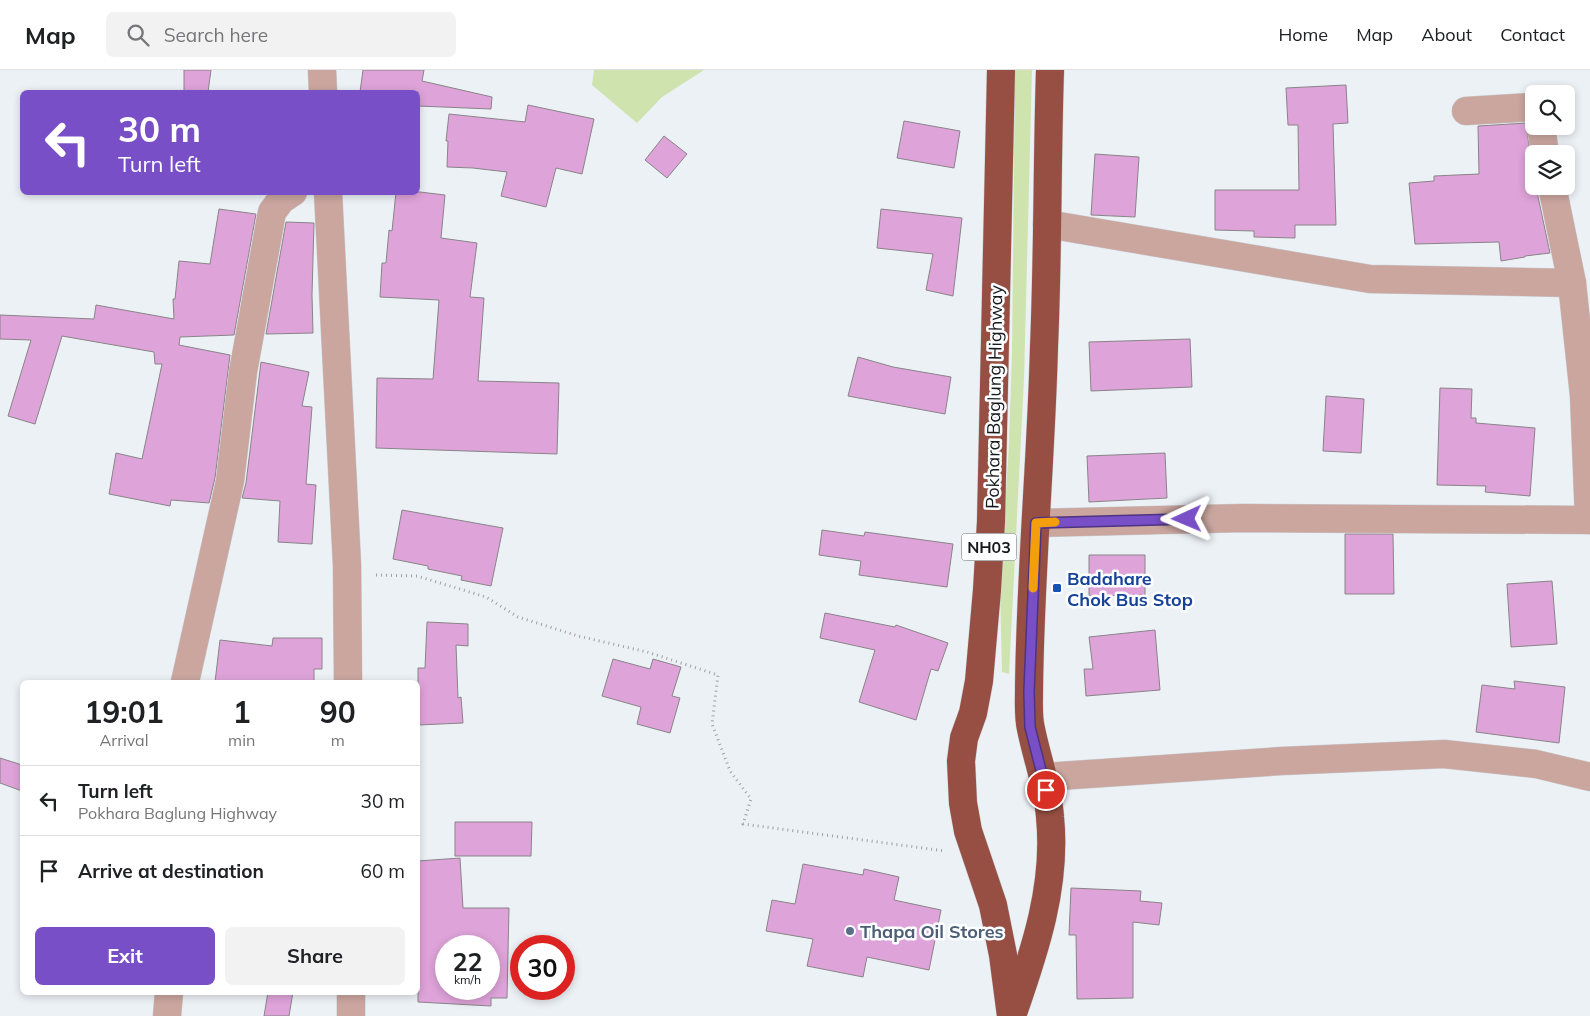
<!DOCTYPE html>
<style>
:root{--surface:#fff;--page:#f2f2f2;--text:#202124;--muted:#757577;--line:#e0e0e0;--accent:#794fc8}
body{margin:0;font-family:Mulish,sans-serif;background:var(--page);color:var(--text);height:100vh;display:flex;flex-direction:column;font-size:19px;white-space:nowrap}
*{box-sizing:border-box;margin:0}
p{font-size:16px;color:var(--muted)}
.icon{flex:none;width:28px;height:28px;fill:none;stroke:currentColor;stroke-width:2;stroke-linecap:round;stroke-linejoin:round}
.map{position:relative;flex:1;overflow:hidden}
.sheet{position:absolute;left:20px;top:610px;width:400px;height:315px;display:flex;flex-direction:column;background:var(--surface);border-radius:8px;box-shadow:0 2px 8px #0003}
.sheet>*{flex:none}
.banner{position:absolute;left:20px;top:20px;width:400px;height:105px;border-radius:8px;box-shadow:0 2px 8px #0003;background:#794fc8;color:#fff;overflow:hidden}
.controls{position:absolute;left:1525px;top:15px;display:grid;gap:10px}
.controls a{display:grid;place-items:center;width:50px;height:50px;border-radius:8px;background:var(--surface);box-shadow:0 2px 8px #0003;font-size:25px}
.speed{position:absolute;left:435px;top:865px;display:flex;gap:10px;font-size:25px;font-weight:700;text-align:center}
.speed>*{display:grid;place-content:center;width:65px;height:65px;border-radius:50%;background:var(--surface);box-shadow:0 2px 8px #0003;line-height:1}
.speed small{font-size:12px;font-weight:400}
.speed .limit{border:8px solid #d22;background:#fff;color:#111}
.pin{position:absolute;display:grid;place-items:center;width:42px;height:42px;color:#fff;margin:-21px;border:2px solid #fff;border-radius:50%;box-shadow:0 1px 5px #0007}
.me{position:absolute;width:55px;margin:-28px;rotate:269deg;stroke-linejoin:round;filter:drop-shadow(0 0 4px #0008)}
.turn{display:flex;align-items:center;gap:18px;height:105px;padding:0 15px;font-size:22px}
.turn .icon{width:65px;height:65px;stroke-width:2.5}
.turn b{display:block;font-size:35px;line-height:42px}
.eta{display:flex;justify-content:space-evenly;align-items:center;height:85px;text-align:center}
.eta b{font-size:30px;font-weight:700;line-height:35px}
.button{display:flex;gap:10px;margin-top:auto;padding:10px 15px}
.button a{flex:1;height:58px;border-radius:8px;background:var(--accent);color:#fff;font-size:20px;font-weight:700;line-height:58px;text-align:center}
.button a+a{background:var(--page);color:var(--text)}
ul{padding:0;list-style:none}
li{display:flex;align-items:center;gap:15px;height:70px;padding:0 15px;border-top:1px solid var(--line)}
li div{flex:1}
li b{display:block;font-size:19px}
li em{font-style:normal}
header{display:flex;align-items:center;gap:30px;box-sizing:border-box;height:70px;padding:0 25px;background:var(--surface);border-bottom:1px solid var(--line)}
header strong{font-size:24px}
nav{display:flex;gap:28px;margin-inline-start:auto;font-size:18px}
.search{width:350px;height:45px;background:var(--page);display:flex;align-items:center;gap:12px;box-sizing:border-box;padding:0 18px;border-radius:8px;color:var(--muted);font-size:19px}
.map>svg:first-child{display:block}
</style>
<header>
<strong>Map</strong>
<div class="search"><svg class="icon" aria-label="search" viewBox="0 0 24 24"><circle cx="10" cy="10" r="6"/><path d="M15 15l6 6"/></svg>Search here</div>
<nav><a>Home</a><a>Map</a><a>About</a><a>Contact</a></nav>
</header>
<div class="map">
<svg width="1590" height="946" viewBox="0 0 1590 946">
<rect width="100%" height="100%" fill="#ecf1f6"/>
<g fill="#cfe3af">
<polygon points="594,0 704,0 662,27 637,53 592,15"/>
<polygon points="1015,0 1032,0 1024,309 1009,604 1002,602 1000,518 1009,374 1012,282"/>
</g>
<g fill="#dea3d9" stroke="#898488" fill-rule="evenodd">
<polygon points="184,0 211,0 208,22 184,22"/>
<polygon points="363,0 424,0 422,11 492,27 491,39 418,36 418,22 360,22"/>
<polygon points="1346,15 1348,53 1333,54 1336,155 1295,155 1295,168 1254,167 1254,161 1215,160 1215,120 1299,120 1298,55 1288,55 1286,18"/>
<polygon points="528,35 594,49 582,104 556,98 546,137 501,126 507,102 473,98 447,97 448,71 446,71 449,44 525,52"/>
<polygon points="904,51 960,61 954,98 897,88"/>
<polygon points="1526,53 1531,90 1532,123 1537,122 1550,183 1525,186 1525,187 1501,191 1499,172 1415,174 1409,113 1434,111 1434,106 1479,104 1478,56"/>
<polygon points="664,66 687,84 667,108 645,90"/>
<polygon points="1095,84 1139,87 1135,147 1091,145"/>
<polygon points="396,122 420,122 445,125 441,168 477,173 470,227 484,228 478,311 559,313 557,384 376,378 377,308 433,309 439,230 380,227 382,193 386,193 389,160 392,161"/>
<polygon points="219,139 256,144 234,265 180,267 179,275 230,285 215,408 209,433 171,430 170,436 109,424 116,383 142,389 162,294 155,294 154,282 62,266 35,354 8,346 31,270 0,269 0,245 94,249 96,235 174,249 173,229 175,229 179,191 210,194"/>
<polygon points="881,139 962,148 953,226 926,220 933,184 877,178"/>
<polygon points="286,152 314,153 312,225 313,263 266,264"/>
<polygon points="1190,269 1192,317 1091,321 1089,272"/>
<polygon points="858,287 893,297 951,307 945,344 848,326"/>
<polygon points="261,292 309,302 302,336 312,337 306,414 316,415 312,474 278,472 280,431 242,428 246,413"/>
<polygon points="1440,318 1472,319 1471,348 1476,348 1476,353 1535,358 1530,426 1485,422 1486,416 1437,415"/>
<polygon points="1326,326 1364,329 1361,383 1323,381"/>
<polygon points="1165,383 1167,428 1089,432 1087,386"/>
<polygon points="402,440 503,458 491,516 461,510 462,506 428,499 428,496 393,489"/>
<polygon points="822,460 864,466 865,462 953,474 947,517 859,505 861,491 819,485"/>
<polygon points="1345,464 1393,464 1394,524 1345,524"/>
<polygon points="1089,485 1145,485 1145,525 1089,526"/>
<polygon points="1552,511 1557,574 1511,577 1507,514"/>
<polygon points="825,543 895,557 896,555 948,573 938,601 931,599 916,650 859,632 875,580 820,568"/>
<polygon points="427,552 468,554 468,576 456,575 458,628 461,627 463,653 418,655 418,598 425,598"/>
<polygon points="1155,560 1160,620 1086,626 1084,599 1093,599 1089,567"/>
<polygon points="273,568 322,568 322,599 314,599 314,612 215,612 220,570 272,576"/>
<polygon points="613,589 650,599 653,589 681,597 672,626 680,628 670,663 637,654 641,637 602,626"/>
<polygon points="1514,611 1565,617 1559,673 1476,662 1482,615 1515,619"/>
<polygon points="0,688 22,695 22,721 0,713"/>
<polygon points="455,752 532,752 531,786 455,786"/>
<path d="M460 788 463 838H509L507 928H491V936L418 932V791ZM446 876H489V919H446Z"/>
<polygon points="803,794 863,805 864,799 899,807 894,830 941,840 929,900 867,887 863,907 807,896 813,869 766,861 772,830 795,834"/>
<polygon points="1071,818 1141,821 1140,831 1162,833 1159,855 1133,852 1133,928 1077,929 1076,865 1069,865"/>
<polygon points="268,922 293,922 289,946 264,946"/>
</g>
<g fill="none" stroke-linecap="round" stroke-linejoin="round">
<defs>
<g id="street">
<polyline points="322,0 323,22"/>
<polyline points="1466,41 1532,37 1534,40"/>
<polyline points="1541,56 1545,84"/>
<polyline points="1552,116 1572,213 1584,326 1589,450"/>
<polyline points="328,122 347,495 348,612"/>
<polyline points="1047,154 1370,209 1572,213"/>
<polyline points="1036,453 1244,448 1590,450"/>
<polyline points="185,612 230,411 243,302 272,142 281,130 293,122"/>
<polyline points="1044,707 1282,691 1444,684 1536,694 1590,707"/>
<polyline points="351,922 351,946"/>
<polyline points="167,946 169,922"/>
</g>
<g id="highway">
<polyline points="1001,0 991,451 987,520 979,611 973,643 964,668 961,691 963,733 968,761 993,835 1003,885 1011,946"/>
<path d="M1013 943C1035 880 1057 815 1050 747 1048 717 1037 689 1031 659 1028 647 1029 633 1029 621 1030 506 1041 392 1044 277 1048 185 1047 92 1050 0"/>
</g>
</defs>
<use href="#street" stroke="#caced3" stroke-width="29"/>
<use href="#highway" stroke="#caced3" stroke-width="29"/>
<polyline stroke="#9da0a4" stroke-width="3" stroke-dasharray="1 4" stroke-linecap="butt" points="376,505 417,506 486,527 518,547 578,566 647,582 718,605 712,654 730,701 751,729 743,754 945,781"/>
<use href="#street" stroke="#caa69f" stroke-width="28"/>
<use href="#highway" stroke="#964f42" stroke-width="28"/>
</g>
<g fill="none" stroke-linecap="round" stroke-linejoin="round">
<defs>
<polyline id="route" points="1046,720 1030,657 1029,622 1036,453 1187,449"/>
</defs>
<use href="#route" stroke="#4f3382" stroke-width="12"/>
<use href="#route" stroke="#794fc8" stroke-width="9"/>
<polyline stroke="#f59e0b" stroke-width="9" points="1033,518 1036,453 1055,452"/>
</g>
<rect fill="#1a4fb4" stroke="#fdfeff" stroke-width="2" x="1052" y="513" width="10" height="10" rx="2.5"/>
<circle fill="#5c6f8a" stroke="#fdfeff" stroke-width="2" cx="850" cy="861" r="5"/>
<g text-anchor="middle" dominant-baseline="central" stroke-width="5" stroke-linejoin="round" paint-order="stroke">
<rect fill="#fdfeff" stroke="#5c5d5f" stroke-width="1" x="961.5" y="463.5" width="55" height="27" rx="4"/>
<g font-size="16" font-weight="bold" fill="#17181a">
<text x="989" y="477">NH03</text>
</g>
<g font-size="18" fill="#17181a" stroke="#fdfeff">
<text transform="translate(994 327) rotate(-89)">Pokhara Baglung Highway</text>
</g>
<g font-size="18" font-weight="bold" fill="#164399" stroke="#fdfeff" text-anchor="start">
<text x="1067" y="508">Badahare<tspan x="1067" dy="21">Chok Bus Stop</tspan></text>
</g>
<g font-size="18" font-weight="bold" fill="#4e5e75" stroke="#fdfeff" text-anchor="start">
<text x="860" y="861">Thapa Oil Stores</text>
</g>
</g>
</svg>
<div class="controls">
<a><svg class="icon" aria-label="search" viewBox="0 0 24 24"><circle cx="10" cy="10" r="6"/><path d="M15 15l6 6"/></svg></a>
<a><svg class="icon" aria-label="layers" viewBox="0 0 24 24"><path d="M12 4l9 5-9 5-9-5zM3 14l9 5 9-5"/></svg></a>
</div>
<div class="speed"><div>22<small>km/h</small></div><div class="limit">30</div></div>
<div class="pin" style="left:1046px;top:720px;background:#d93025"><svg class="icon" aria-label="arrive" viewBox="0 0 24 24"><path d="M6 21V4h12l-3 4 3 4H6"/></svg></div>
<svg class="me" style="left:1187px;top:449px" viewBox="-20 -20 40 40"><path d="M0-17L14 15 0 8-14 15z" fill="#794fc8" stroke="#fff" stroke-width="4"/></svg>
<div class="banner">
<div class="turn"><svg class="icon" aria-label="left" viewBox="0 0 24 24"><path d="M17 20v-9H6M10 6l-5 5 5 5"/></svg><div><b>30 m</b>Turn left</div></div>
</div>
<section class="sheet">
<div class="eta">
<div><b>19:01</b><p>Arrival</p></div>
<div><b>1</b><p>min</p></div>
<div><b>90</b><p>m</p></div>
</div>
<ul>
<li><svg class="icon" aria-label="left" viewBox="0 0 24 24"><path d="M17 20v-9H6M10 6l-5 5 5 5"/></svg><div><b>Turn left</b><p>Pokhara Baglung Highway</p></div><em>30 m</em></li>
<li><svg class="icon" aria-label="arrive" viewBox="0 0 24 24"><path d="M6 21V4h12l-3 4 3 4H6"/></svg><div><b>Arrive at destination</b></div><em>60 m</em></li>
</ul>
<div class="button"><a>Exit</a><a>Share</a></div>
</section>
</div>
